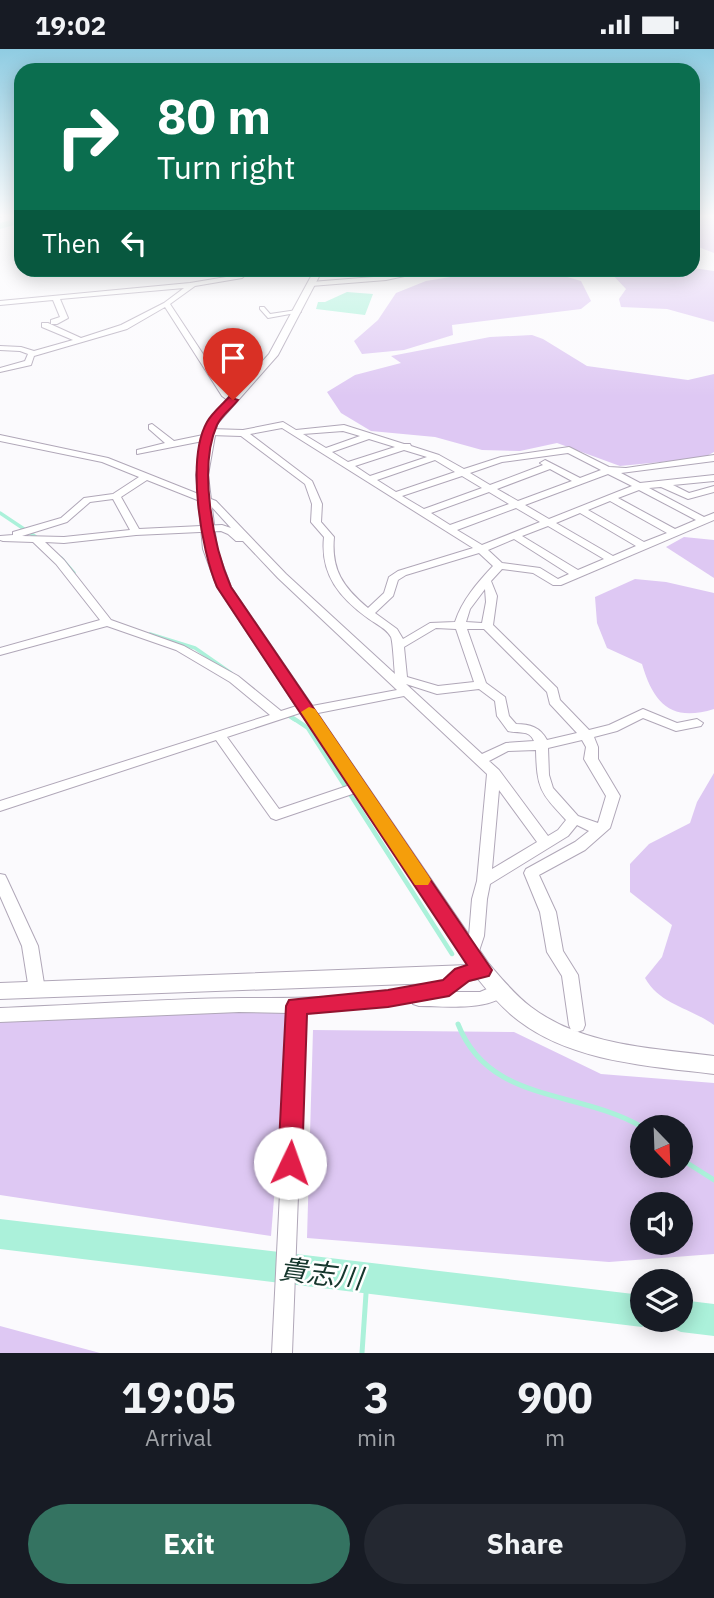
<!DOCTYPE html>
<meta charset="utf-8">
<style>
:root{--surface:#171b24;--page:#242831;--text:#f1f3f6;--muted:#9ea1a6;--accent:#347361}
body{margin:0;font-family:"IBM Plex Sans","Noto Sans JP",sans-serif;background:var(--page);color:var(--text);height:100vh;display:flex;flex-direction:column;font-size:26px;white-space:nowrap}
*{box-sizing:border-box;margin:0}
p{font-size:23px;color:var(--muted)}
.icon{flex:none;width:38px;height:38px;fill:none;stroke:currentColor;stroke-width:2;stroke-linecap:round;stroke-linejoin:round}
.map{position:relative;height:1304px;overflow:hidden}
.details{display:flex;flex-direction:column;background:var(--surface);flex:1}
.details>*{flex:none}
.guide{position:absolute;left:14px;top:14px;width:686px;height:214px;border-radius:21px;box-shadow:0 4px 18px #0003;background:#0b6e4f;color:#fff;overflow:hidden}
.needle{width:46px;rotate:157deg}
.controls{position:absolute;left:630px;top:1066px;display:grid;gap:14px}
.controls a{display:grid;place-items:center;width:63px;height:63px;border-radius:50%;background:var(--surface);box-shadow:0 4px 18px #0003;font-size:35px}
.pin{position:absolute;display:grid;place-items:center;width:60px;height:60px;color:#fff;margin:-72px -30px;border-radius:50% 50% 50% 0;rotate:-45deg;box-shadow:0 0 7px #0007}
.pin .icon{rotate:45deg}
.me{position:absolute;width:77px;margin:-38px;rotate:3deg;stroke-linejoin:round;filter:drop-shadow(0 0 5px #0008)}
.turn{display:flex;align-items:center;gap:24px;height:147px;padding:0 28px;font-size:32px}
.turn .icon{width:91px;height:91px;stroke-width:2.5}
.turn b{display:block;font-size:49px;line-height:60px}
.then{display:flex;align-items:center;height:66px;padding:0 28px;background:#0003;gap:14px;font-size:26px}
.eta{display:flex;justify-content:space-evenly;align-items:center;height:119px;text-align:center}
.eta b{font-size:42px;font-weight:800;line-height:49px}
.cta{display:flex;gap:14px;margin-top:auto;padding:14px 28px}
.cta a{flex:1;height:80px;border-radius:42px;background:var(--accent);color:#fff;font-size:28px;font-weight:800;line-height:80px;text-align:center}
.cta a+a{background:var(--page);color:var(--text)}
.status{display:flex;justify-content:space-between;align-items:center;height:49px;padding:0 35px;background:var(--surface);direction:ltr}
.status svg{height:19px;fill:currentColor}
.map>svg:first-child{display:block}
</style>
<div class="status"><b>19:02</b><svg viewBox="0 0 49 12"><path d="M0 12V9h3v3zM5 12V6h3v6zM10 12V3h3v9zM15 12V0h3v12zM26 1h20v11H26zM47 4h2v5h-2z"/></svg></div>
<div class="map">
<svg width="714" height="1304" viewBox="0 0 714 1304">
<rect width="100%" height="100%" fill="#fbfafd"/>
<g fill="#dec8f3" fill-rule="evenodd">
<polygon points="707,166 714,166 714,204 693,196 697,175"/>
<polygon points="693,219 714,222 714,273 667,260 621,258 619,250 626,240 608,221"/>
<polygon points="499,220 543,221 581,232 591,252 581,260 452,276 453,286 404,301 362,305 354,292 378,271 396,244 426,232"/>
<polygon points="532,286 543,290 587,317 688,331 714,325 714,403 703,409 620,417 557,394 520,402 482,401 435,388 371,382 341,364 327,343 355,326 401,314 391,307 490,288"/>
<polygon points="684,488 714,491 714,529 666,498"/>
<path d="M635 530 666 533 714 544V660C672 673 654 656 642 615L607 599 597 574 595 548Z"/>
<path d="M714 724V976C691 959 660 956 645 929L662 908 672 876 630 843V815L649 795 690 774 697 753Z"/>
<polygon points="290,950 271,1187 0,1146 0,961"/>
<path d="M313 981 514 983 601 1025 714 1034V1205L609 1213 307 1189ZM642 1078H681V1116H642ZM642 1155H681V1194H642Z"/>
<polygon points="0,1277 100,1304 0,1304"/>
</g>
<polygon fill="#abf1da" points="347,243 373,245 365,266 316,260 318,253 325,253"/>
<g fill="none" stroke-linecap="round" stroke-linejoin="round">
<g stroke="#abf1da" stroke-width="3.5">
<polyline points="0,464 36,488"/>
<polyline points="61,509 74,524"/>
<polyline points="150,585 195,599 231,624"/>
<polyline points="287,666 295,671"/>
</g>
<polyline stroke="#abf1da" stroke-width="4.5" points="293,669 308,679 452,905"/>
<g stroke="#abf1da" stroke-width="5">
<path d="M458 975C489 1055 577 1040 642 1078"/>
<polyline points="681,1110 714,1131"/>
<polyline points="362,1304 367,1230"/>
</g>
<g fill="#abf1da" fill-rule="evenodd">
<polygon points="21,168 21,174 0,180 0,174"/>
<polygon points="0,1170 642,1246 642,1270 655,1270 642,1278 0,1200"/>
<polygon points="681,1251 714,1255 714,1287 681,1283 670,1278 666,1270 681,1270"/>
</g>
<defs>
<g id="minor">
<polygon points="0,166 9,166 0,168"/>
<polygon points="245,220 252,220 242,229 195,237 170,255 228,343 237,351 236,353 230,353 222,347 165,258 127,280 34,307 31,316 0,323 0,319 25,312 28,305 20,302 0,301 0,297 21,298 34,302 73,291 42,278 42,274 48,274 81,289 121,276 164,254 184,239 60,250 68,269 57,275 51,275 51,271 60,268 53,251 0,256 0,252 190,234 238,226"/>
<polygon points="421,220 437,220 386,231 311,237 308,235 311,233 386,227"/>
<polygon points="127,221 189,222 192,224 189,226 125,224 124,223"/>
<polygon points="260,258 264,258 270,265 297,261 301,263 268,269 260,260"/>
<path d="M283 373 296 381 344 376 404 395H410L411 397 439 406 464 420 501 408 569 398 609 418 626 419 714 406V412L621 424 640 434 714 426V432L673 436 689 444 714 437V443L688 450 661 438 649 439 704 468 714 464V471L561 536H553L533 524 502 520 491 532 497 547 493 576 557 639 560 651 589 681 609 676 643 660 677 674 697 670 703 674 701 677 676 682 643 669 617 682 594 688 598 698V710L620 747 610 779 585 801 539 826 556 863 563 902 578 926 585 976 583 981 577 983 571 981 569 976 562 927 547 903 540 863 524 824 526 820 575 793 589 782 577 776 568 787 490 835 487 850 484 887 477 908 471 910 465 908 463 904 469 887 472 850 477 832 487 725 404 647 308 666 303 663 227 688 279 760 359 733 364 735 366 738 364 741 276 771 271 769 216 691 0 762V752L270 666 230 633 176 601 107 577 0 606V599L100 571 56 515 33 493 3 492 0 491V487L13 486V483L61 469 84 449 113 445 139 428 102 413 0 392V386L108 409 216 452 286 525 395 625C394 617 393 593 391 588 387 580 376 575 369 570 340 549 320 526 324 488L311 473 312 455 305 435 241 387 210 386 206 383 210 380 243 381ZM282 379 473 499 398 522 389 528 384 544 368 559C343 538 331 521 334 488L321 473 322 455 312 432 250 385ZM343 382 360 387 326 399 303 385ZM369 390 395 398 348 413 332 403ZM404 401 427 408 370 427 355 417ZM568 404 601 421 580 429 545 411 540 414 543 416 490 436 470 424 502 413ZM435 411 455 423 396 443 377 431ZM550 420 572 432 518 452 497 440ZM608 425 632 437 549 470 525 456ZM462 427 482 439 424 460 402 447ZM147 431 210 456 231 479 222 476 139 480 121 448ZM639 441 696 471 675 480 618 449ZM489 443 509 455 450 476 431 464ZM113 450 130 481 64 488 22 487 67 473 90 453ZM610 452 667 484 644 493 588 461ZM516 459 540 473 482 496 457 481ZM580 464 636 497 613 507 556 474ZM548 477 604 510 578 521 522 487ZM221 482 228 485 236 492H243L278 529 397 641 312 657 306 654 281 662 238 627 184 597 111 571 64 511 45 493 64 494 136 486ZM514 490 569 525 558 530 540 519 502 514 488 501ZM479 504 493 517C478 533 462 551 455 573L430 574 403 590 397 580 375 564 393 547 398 531 406 526ZM485 540 486 553 482 574 466 573 470 560ZM436 579 456 580 474 633 438 637 407 628 404 598ZM467 580H484L547 643 550 655 577 684 547 691C540 678 530 675 516 675L509 667 505 648 486 634ZM406 635 437 645 479 640 495 652 497 667 508 682C518 685 529 680 534 692L506 694 482 705ZM582 691 586 698 584 710 606 747 598 774 578 767 553 739 549 726 548 699ZM536 701C537 740 540 743 566 771L558 781 548 787 499 721 489 712 508 702ZM499 741 537 793 492 820Z"/>
<polygon points="152,375 174,392 208,385 212,388 208,391 137,405 137,401 165,394 149,380 149,376"/>
<polygon points="0,825 5,826 7,830 38,897 45,941 43,946 37,948 31,946 29,941 22,897 0,847"/>
<path d="M462 919 468 921 470 925 452 943H480L501 934 507 936 509 941C496 963 442 957 419 957L413 955 412 951 388 956 305 963 292 1304H272L289 964 239 963 0 973V959C80 956 160 950 239 949 306 949 375 950 441 933 449 931 453 922 462 919Z"/>
</g>
<path id="major" d="M315 220H323L278 306 217 375 208 426 217 500 231 538 489 915C502 930 515 946 531 958 582 997 653 999 714 1007V1025C649 1017 573 1013 519 972 503 960 490 945 478 930L462 933 0 950V934L468 916 217 538 203 500 196 426 207 374 269 305Z"/>
</defs>
<use href="#minor" stroke="#b0a7b8" stroke-width="2"/>
<use href="#major" stroke="#b0a7b8" stroke-width="2"/>
<use href="#minor" fill="#fff" fill-rule="evenodd"/>
<use href="#major" fill="#fff" fill-rule="evenodd"/>
</g>
<linearGradient id="sky" x2="0" y2="1"><stop stop-color="#8fcce2"/><stop offset="0.48" stop-color="#fdfdfe"/><stop offset="1" stop-color="#fdfdfe" stop-opacity="0"/></linearGradient>
<rect width="714" height="348" fill="url(#sky)"/>
<path fill="#e11d48" stroke="#92132f" stroke-width="2" d="M229 348 238 351C232 359 221 367 217 376 198 418 213 497 231 538L492 921 489 927 469 932 449 947 388 958 307 965 302 1114 299 1122 290 1125 282 1122 278 1114 286 957 289 951 388 941 443 931 455 920 467 916 217 538C201 501 186 410 207 373 212 364 222 356 229 348Z"/>
<polygon fill="#f59e0b" points="309,658 315,660 428,826 431,831 428,836 415,836 301,663"/>
<g text-anchor="middle" dominant-baseline="central" stroke-width="5" stroke-linejoin="round" paint-order="stroke">
<g font-size="28" font-style="italic" fill="#16372d" stroke="#fff">
<text transform="translate(321 1224) rotate(7)">貴志川</text>
</g>
</g>
</svg>
<div class="controls">
<a><svg class="needle" viewBox="-14 -14 28 28"><path d="M0-13l5 13h-10z" fill="#e53935"/><path d="M0 13l5-13h-10z" fill="#9ea1a6"/></svg></a>
<a><svg class="icon" aria-label="sound" viewBox="0 0 24 24"><path d="M4 9h4l5-4v14l-5-4H4zM17 9q2 3 0 6"/></svg></a>
<a><svg class="icon" aria-label="layers" viewBox="0 0 24 24"><path d="M12 4l9 5-9 5-9-5zM3 14l9 5 9-5"/></svg></a>
</div>
<div class="pin" style="left:233px;top:351px;background:#d93025"><svg class="icon" aria-label="arrive" viewBox="0 0 24 24"><path d="M6 21V4h12l-3 4 3 4H6"/></svg></div>
<svg class="me" style="left:290px;top:1114px" viewBox="-20 -20 40 40"><circle r="19" fill="#fff"/><path d="M0-13L10 11 0 6-10 11z" fill="#e11d48"/></svg>
<div class="guide">
<div class="turn"><svg class="icon" aria-label="right" viewBox="0 0 24 24"><path d="M7 20v-9h11M14 6l5 5-5 5"/></svg><div><b>80 m</b>Turn right</div></div>
<div class="then">Then<svg class="icon" aria-label="left" viewBox="0 0 24 24"><path d="M17 20v-9H6M10 6l-5 5 5 5"/></svg></div>
</div>
</div>
<section class="details">
<div class="eta">
<div><b>19:05</b><p>Arrival</p></div>
<div><b>3</b><p>min</p></div>
<div><b>900</b><p>m</p></div>
</div>
<div class="cta"><a>Exit</a><a>Share</a></div>
</section>
